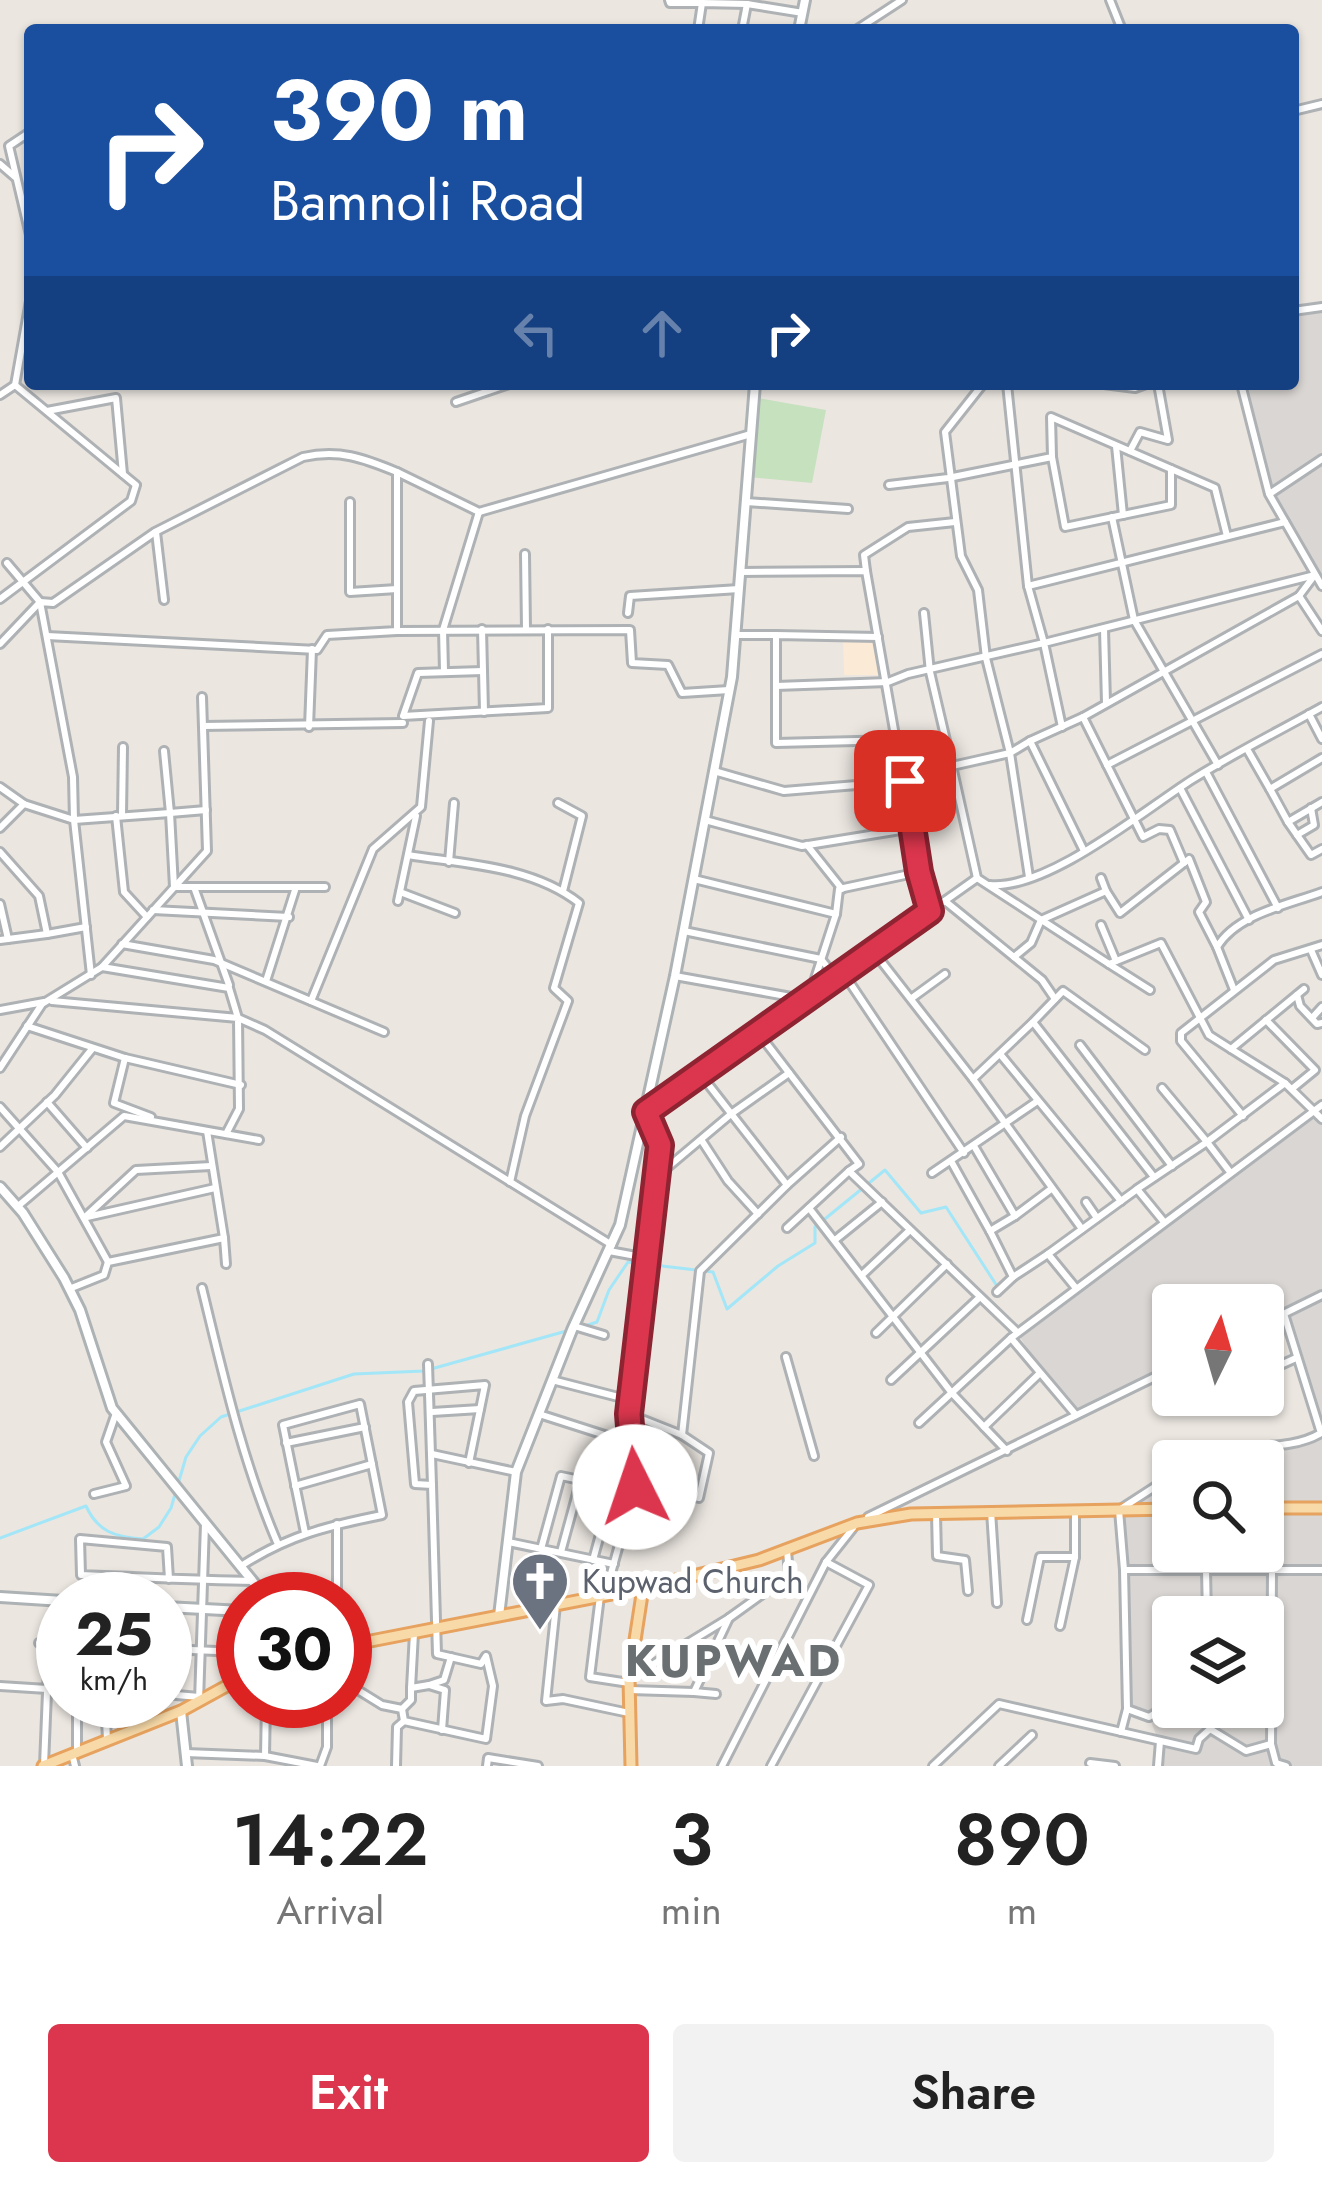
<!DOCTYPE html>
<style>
:root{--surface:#fff;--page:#f2f2f2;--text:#222;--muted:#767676;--accent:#db364d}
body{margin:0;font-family:Jost,sans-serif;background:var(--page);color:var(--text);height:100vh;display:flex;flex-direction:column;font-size:45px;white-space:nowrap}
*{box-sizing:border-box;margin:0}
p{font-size:39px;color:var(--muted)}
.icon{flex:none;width:66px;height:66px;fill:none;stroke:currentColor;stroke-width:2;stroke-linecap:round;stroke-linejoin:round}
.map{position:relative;height:1766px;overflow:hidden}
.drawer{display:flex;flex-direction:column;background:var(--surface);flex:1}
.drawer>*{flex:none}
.guide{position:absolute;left:24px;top:24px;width:1275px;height:366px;border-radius:12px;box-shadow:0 3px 9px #0004;background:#1a4fa0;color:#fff;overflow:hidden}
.needle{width:78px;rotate:5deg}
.fabs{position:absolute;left:1152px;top:1284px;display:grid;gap:24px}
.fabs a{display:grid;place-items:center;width:132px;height:132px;border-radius:12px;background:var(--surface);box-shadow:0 3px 9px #0004;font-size:60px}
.speed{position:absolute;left:36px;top:1572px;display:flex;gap:24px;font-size:60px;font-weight:700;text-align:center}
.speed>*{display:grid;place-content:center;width:156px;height:156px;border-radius:50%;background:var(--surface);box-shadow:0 3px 9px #0004;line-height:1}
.speed small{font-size:30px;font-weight:400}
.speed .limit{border:18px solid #d22;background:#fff;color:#111}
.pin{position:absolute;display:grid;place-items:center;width:102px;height:102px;color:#fff;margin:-51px;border-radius:24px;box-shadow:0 6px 18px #0006}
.me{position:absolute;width:132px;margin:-66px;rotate:356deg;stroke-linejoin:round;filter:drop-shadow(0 0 9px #0008)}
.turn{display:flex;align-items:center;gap:42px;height:252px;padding:0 48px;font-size:54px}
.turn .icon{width:156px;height:156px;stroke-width:2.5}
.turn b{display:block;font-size:84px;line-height:102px}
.lanes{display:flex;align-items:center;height:114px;padding:0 48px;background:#0003;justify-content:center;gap:60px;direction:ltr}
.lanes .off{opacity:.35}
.eta{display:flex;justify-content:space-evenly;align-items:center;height:204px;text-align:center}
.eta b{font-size:72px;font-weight:600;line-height:84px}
.button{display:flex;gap:24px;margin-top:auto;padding:24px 48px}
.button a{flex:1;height:138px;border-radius:12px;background:var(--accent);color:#fff;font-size:48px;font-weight:600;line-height:138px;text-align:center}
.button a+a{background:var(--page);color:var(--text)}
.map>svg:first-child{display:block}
</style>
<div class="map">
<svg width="1322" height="1766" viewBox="0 0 1322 1766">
<rect width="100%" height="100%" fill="#ebe6e0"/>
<polygon fill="#fbead6" points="843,641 879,641 883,675 844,675"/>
<g fill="#d9d6d3" fill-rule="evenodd">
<polygon points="1322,307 1322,578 1266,483 1241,384 1293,384 1293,311"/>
<path d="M1322 1108V1766H1158L1160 1744 1149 1717 1127 1709 1119 1510 1173 1475V1551H1263V1461H1194L1208 1452 1275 1448 1321 1433 1282 1319 1263 1327V1305H1173V1369L1076 1415 1047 1381 1017 1332ZM1173 1617H1263V1707H1173Z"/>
</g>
<polygon fill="#c6e1be" points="758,398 826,410 812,483 748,477"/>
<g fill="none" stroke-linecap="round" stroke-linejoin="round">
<g stroke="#a3e6f8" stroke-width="3">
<polyline points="585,1326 597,1322 609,1290 628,1262 713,1272 727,1309 778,1266 815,1243 815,1227 885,1170 921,1213 946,1207 997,1286"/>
<path d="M0 1538 86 1506C98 1532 115 1537 143 1539L159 1527 171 1508 186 1457 200 1436 221 1417 354 1374 424 1371 570 1330"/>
</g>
<defs>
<g id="street">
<polyline points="669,0 670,3 702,3"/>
<polyline points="1110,0 1122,30"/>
<polyline points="698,30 702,3 747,4"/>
<polyline points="742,30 747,4 803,13"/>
<polyline points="856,30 902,0"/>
<polyline points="1293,111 1322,104"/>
<polyline points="30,132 9,146 30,235"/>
<polyline points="0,164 15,177"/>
<polyline points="1293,311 1322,307"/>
<polyline points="983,384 945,432 961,556 978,590 986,658 1010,753 952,766 977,878 1109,964 1161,943 1209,1035 1231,1049"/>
<polyline points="1007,384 1028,586"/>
<polyline points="1104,384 1135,388 1146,384"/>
<polyline points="1241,384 1269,494 1322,586"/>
<polyline points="0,395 15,385 30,301"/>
<polyline points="456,402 509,384"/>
<polyline points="47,411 116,398 123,474"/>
<polyline points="1116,446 1123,515"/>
<polyline points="1130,451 1140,432 1168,440 1158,384"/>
<polyline points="1052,457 1065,527 1171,505 1171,469"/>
<polyline points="889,485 948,478 1052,457 1051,417 1215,488 1227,536"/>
<polyline points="1271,493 1322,459"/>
<polyline points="350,502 350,592 397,589"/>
<polyline points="746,502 848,509"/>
<polyline points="1112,517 1134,620 1218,765"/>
<polyline points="156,532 164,600"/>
<polyline points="525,554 526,629"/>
<polyline points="866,571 864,555 908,527 955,522"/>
<polyline points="1299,596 1322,631"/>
<polyline points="0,599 131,501 136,485 15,385"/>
<polyline points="628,613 630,596 739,589"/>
<polyline points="482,629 484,712"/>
<polyline points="1104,629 1106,703"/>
<polyline points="397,631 630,630 632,663 668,665 682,693 729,690"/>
<polyline points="735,635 776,635"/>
<polyline points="47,636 317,650 327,635 397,631 397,472 479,512 751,434"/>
<polyline points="878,637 776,635 776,743 898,740"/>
<polyline points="0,644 40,602 7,563"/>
<polyline points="444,671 443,630 479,512"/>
<polyline points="483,671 418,673 403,716 548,708 548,629"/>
<polyline points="776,686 888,682 908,674 1044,643 1028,586 1285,522"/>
<polyline points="1309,714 1322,739"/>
<polyline points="1083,717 1299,596 1314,576"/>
<polyline points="203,726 403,723"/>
<polyline points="309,727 312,649"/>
<polyline points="1062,727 1044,643 1315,575"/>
<polyline points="1247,749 1270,789 1322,758"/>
<polyline points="164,751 170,813 206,810"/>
<polyline points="1107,765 1322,654"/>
<polyline points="714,771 784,791 905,781 904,774 952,766 930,672 924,613"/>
<polyline points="1206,772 1278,908"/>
<polyline points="0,787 24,804"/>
<polyline points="1180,788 1249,920"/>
<polyline points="1270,789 1288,822 1322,802"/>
<polyline points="558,803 582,816 563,891"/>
<polyline points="122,815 123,747"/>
<polyline points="116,816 124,892 147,917"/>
<polyline points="705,820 802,846 913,828"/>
<polyline points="1288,822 1297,835 1314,825 1311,808"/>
<polyline points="0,828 24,804 74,820 91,975"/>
<polyline points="1297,835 1311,855 1322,849"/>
<polyline points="807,845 842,889"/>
<polyline points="1084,851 1030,741 1083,717 1143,837 1159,829 1170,830 1184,863"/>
<polyline points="0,852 39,896 47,934 86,927"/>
<path d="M408 855C464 864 532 866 579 903L554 988 568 1001 525 1116 510 1182"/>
<polyline points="449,862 454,803"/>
<polyline points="919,872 930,911"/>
<polyline points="1029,877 1010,753 1030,741"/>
<polyline points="694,879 836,914"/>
<path d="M990 885C1048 890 1144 810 1193 779 1235 753 1279 731 1322 707"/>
<path d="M174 887 170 813 74 820 73 777 40 602 53 603 155 532 303 457C339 449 363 458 397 472"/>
<polyline points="177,887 325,887"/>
<polyline points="194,887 229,985"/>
<polyline points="1106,891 1120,913 1189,859 1206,902 1199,912 1217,947"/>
<polyline points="400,892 455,913"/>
<polyline points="398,901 416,816"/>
<polyline points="945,901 1042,980 1055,999"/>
<polyline points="0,904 8,939"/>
<polyline points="153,910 289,917"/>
<polyline points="1101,925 1116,961"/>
<polyline points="684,931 821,959 836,978"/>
<polyline points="0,940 47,934"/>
<polyline points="122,944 214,960 384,1032"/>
<polyline points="1311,950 1322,975"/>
<polyline points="874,952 973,1079"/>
<polyline points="1014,957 1031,943 1041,920 1106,891 1101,878"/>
<polyline points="1109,964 1150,990"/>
<polyline points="102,967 229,988 238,1018 265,1030 612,1245"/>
<polyline points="844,974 964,1153"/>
<polyline points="675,976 808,1000 836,914 839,889 919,872 866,571 740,572"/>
<polyline points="266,981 296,887"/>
<path d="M1234 990 1217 947C1237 914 1287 905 1322 892"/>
<polyline points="1297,995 1300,1006 1317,1024 1322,1023"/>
<polyline points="912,998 945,974"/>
<polyline points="52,1001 238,1018 239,1109 226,1134"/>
<polyline points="311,1001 373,849 421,807 429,721"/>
<polyline points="0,1010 44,1002"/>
<polyline points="1312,1018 1322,1007"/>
<polyline points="1266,1020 1315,1070 1293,1088"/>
<polyline points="1032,1023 973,1079 1082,1229"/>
<polyline points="27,1026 125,1058 241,1085"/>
<polyline points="760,1035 859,1164 849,1171"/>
<polyline points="1080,1045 1172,1166"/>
<polyline points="1145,1050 1063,991 1033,1022 1154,1177"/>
<polyline points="1000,1054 1121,1201"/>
<polyline points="125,1058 114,1103 151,1117"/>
<polyline points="0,1068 42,1004 102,967 207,851 202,697"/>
<polyline points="789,1073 731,1114 668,1167 647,1112 977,878"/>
<polyline points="1285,1083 1231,1049 1304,989"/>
<polyline points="1162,1088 1207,1142 1137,1189 1164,1222"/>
<polyline points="47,1102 87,1148"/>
<polyline points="0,1107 58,1172 108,1262"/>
<polyline points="1243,1116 1181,1041 1181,1033 1274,960 1322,945"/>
<polyline points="702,1141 728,1181 758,1214"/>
<polyline points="974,1146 1015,1216 1051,1189"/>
<polyline points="0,1147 55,1095 92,1049"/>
<polyline points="951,1161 990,1231"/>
<polyline points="1230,1172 1207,1142 1285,1083 1322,1119"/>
<polyline points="932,1173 1036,1102"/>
<polyline points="787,1185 841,1137"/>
<polyline points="1086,1202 1097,1218"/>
<polyline points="17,1207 124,1116 259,1140"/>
<polyline points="809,1208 951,1392 984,1427"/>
<polyline points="87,1217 215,1188"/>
<polyline points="84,1218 136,1170 211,1166"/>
<polyline points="787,1228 849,1171 1017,1332"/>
<polyline points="224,1238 226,1264"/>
<polyline points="835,1240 882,1202"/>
<polyline points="609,1251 647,1258"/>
<polyline points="862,1275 910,1230"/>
<polyline points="1013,1277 1048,1254"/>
<polyline points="1075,1287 1048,1254 1136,1190"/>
<path d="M202 1288C223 1374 242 1460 277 1542"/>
<polyline points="69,1289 104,1275 108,1262 224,1238 207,1131"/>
<polyline points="997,1292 1013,1277 990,1231 1015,1216"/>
<polyline points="1263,1324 1322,1295"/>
<polyline points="574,1326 604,1335"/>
<polyline points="876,1333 947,1264"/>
<polyline points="786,1357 814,1456"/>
<polyline points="428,1364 432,1485"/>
<polyline points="1263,1373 1296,1358"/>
<polyline points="552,1380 630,1400"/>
<polyline points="891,1380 980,1297"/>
<polyline points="432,1412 480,1409"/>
<polyline points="539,1414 614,1438 631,1432"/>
<polyline points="629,1414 682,1435 700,1271 787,1185 701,1075"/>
<polyline points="1076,1415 1011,1338 1322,1105"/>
<polyline points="919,1423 1011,1338"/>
<polyline points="286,1443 365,1427"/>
<polyline points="1007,1451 984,1427 1040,1373"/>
<polyline points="432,1454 516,1472"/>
<path d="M1194 1461C1231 1437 1282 1456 1321 1433L1284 1314"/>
<polyline points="1173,1475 1119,1510 1124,1570 1272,1570 1273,1508"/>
<polyline points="635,1484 699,1498 709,1453 682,1435"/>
<polyline points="295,1486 372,1464"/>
<polyline points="94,1494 126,1486 106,1442 116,1413"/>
<polyline points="991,1511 997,1603"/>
<polyline points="936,1514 937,1556 965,1560 968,1591"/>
<polyline points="868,1517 1173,1368"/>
<polyline points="337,1524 337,1599"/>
<polyline points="508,1542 614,1564"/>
<polyline points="541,1549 561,1476 613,1487 593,1560"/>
<polyline points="561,1552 579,1486"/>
<polyline points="1075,1557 1075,1512"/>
<path d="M241 1566C289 1535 328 1526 382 1515L360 1404 283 1425 305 1533"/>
<polyline points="1124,1570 1127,1709 1149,1717 1159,1711"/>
<polyline points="1206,1570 1207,1617"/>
<path d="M169 1579 167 1547 80 1539 81 1575C138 1577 196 1580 253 1581"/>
<polyline points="605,1595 635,1487 629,1414 659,1149"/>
<polyline points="600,1596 590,1677 629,1683"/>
<polyline points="556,1605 546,1701 563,1699 629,1713"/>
<polyline points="1027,1620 1040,1557 1075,1557 1060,1626"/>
<polyline points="414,1633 411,1688 429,1685"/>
<polyline points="39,1643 63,1644"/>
<polyline points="165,1649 243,1652"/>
<polyline points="165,1677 167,1607"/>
<polyline points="629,1679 729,1618 789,1575 787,1550"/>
<polyline points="345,1682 382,1705 402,1709 404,1721 486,1739 493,1686 486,1656 481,1664 437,1654 432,1485 415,1484 408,1402 414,1391 485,1385 469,1463"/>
<polyline points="229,1684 230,1611"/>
<polyline points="0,1686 63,1690"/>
<polyline points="630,1690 694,1692 729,1618"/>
<polyline points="694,1692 716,1694"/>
<polyline points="165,1694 199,1697"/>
<polyline points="77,1701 77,1751"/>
<polyline points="105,1701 107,1739"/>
<polyline points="199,1701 205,1524"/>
<polyline points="1209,1707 1210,1729 1246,1751 1271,1744"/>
<polyline points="402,1709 411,1700 411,1688"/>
<polyline points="133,1729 133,1701"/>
<polyline points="442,1730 445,1690 429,1685 444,1680 451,1657"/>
<polyline points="1121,1732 1127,1709"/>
<polyline points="186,1753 265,1756 317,1766"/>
<polyline points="72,1754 75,1766"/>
<polyline points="265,1756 266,1701"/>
<polyline points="1090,1763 1115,1766"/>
<polyline points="44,1765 49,1644"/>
<polyline points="320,1766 327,1747 327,1701"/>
<polyline points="396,1766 397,1727 404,1721"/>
<polyline points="487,1766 488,1758 538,1766"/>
<polyline points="722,1766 826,1562 853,1528"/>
<polyline points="771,1766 869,1585 826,1562"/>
<polyline points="933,1766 999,1704 1196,1749 1199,1739 1210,1729"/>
<polyline points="999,1766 1032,1735"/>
<polyline points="1158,1766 1160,1741"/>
<polyline points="1286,1766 1276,1763 1271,1744 1272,1570 1322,1570"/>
</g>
<g id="secondary">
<polyline points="799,30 805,0"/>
<polyline points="0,1187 23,1213 64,1278 80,1310 112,1408 267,1599"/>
<polyline points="0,1597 63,1601"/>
<polyline points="165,1607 243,1611"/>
<polyline points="499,1616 516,1472 572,1330 620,1225 675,976 732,677 755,384"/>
<polyline points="181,1711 187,1766"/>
</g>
<g id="primary">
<polyline points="1263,1508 1322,1508"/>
<polyline points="345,1646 643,1588 759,1560 857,1523 911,1514 1173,1509"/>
<polyline points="43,1766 181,1711 243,1677"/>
<polyline points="631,1766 629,1679 643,1588"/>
</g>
</defs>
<use href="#street" stroke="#aeb2b5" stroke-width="12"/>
<use href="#secondary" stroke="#adb2b5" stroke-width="14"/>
<use href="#primary" stroke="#e6a25e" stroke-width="15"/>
<use href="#street" stroke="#fff" stroke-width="6"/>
<use href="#secondary" stroke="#fff" stroke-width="8"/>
<use href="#primary" stroke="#f8daa8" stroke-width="9"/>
</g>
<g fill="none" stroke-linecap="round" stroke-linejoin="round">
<defs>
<polyline id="route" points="635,1487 629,1414 660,1145 646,1112 930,911 919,872 905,781"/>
</defs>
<use href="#route" stroke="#8e2332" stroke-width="30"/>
<use href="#route" stroke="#db364d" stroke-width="21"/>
</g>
<defs>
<symbol id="church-pin" viewBox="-11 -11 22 30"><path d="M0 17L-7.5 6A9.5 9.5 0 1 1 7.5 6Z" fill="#6b7280" stroke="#fff"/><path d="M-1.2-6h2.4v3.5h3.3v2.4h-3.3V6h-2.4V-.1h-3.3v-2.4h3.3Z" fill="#fff"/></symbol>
</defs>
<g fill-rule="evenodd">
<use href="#church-pin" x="507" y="1548" width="66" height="90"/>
</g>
<g text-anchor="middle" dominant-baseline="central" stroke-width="12" stroke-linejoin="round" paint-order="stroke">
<g font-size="33" fill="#5b616d" stroke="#fff" text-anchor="start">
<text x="582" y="1581">Kupwad Church</text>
</g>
<g font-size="45" font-weight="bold" letter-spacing="3" fill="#6a7072" stroke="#fff">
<text x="734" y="1660">KUPWAD</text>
</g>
</g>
</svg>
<div class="fabs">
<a><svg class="needle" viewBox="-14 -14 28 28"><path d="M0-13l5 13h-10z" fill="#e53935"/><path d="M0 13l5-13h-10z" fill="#767676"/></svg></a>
<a><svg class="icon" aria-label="search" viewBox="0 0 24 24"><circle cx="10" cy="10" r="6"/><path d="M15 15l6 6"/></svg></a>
<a><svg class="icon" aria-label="layers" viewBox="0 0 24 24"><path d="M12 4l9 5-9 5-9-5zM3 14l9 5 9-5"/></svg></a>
</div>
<div class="speed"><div>25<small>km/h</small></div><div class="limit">30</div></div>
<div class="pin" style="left:905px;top:781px;background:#d93025"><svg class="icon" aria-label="arrive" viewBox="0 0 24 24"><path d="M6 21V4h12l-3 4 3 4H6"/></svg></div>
<svg class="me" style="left:635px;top:1487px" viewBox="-20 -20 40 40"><circle r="19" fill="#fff"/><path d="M0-13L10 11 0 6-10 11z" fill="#db364d"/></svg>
<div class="guide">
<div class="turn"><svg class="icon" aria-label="right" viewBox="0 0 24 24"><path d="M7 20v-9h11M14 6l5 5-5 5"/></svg><div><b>390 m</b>Bamnoli Road</div></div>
<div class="lanes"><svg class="icon off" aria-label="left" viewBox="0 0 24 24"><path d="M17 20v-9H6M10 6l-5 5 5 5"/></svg><svg class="icon off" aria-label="ahead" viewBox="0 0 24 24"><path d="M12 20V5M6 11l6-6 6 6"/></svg><svg class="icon" aria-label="right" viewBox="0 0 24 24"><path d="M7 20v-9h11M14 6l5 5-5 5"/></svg></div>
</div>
</div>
<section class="drawer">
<div class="eta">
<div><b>14:22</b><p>Arrival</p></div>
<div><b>3</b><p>min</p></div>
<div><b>890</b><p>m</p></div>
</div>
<div class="button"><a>Exit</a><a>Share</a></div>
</section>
